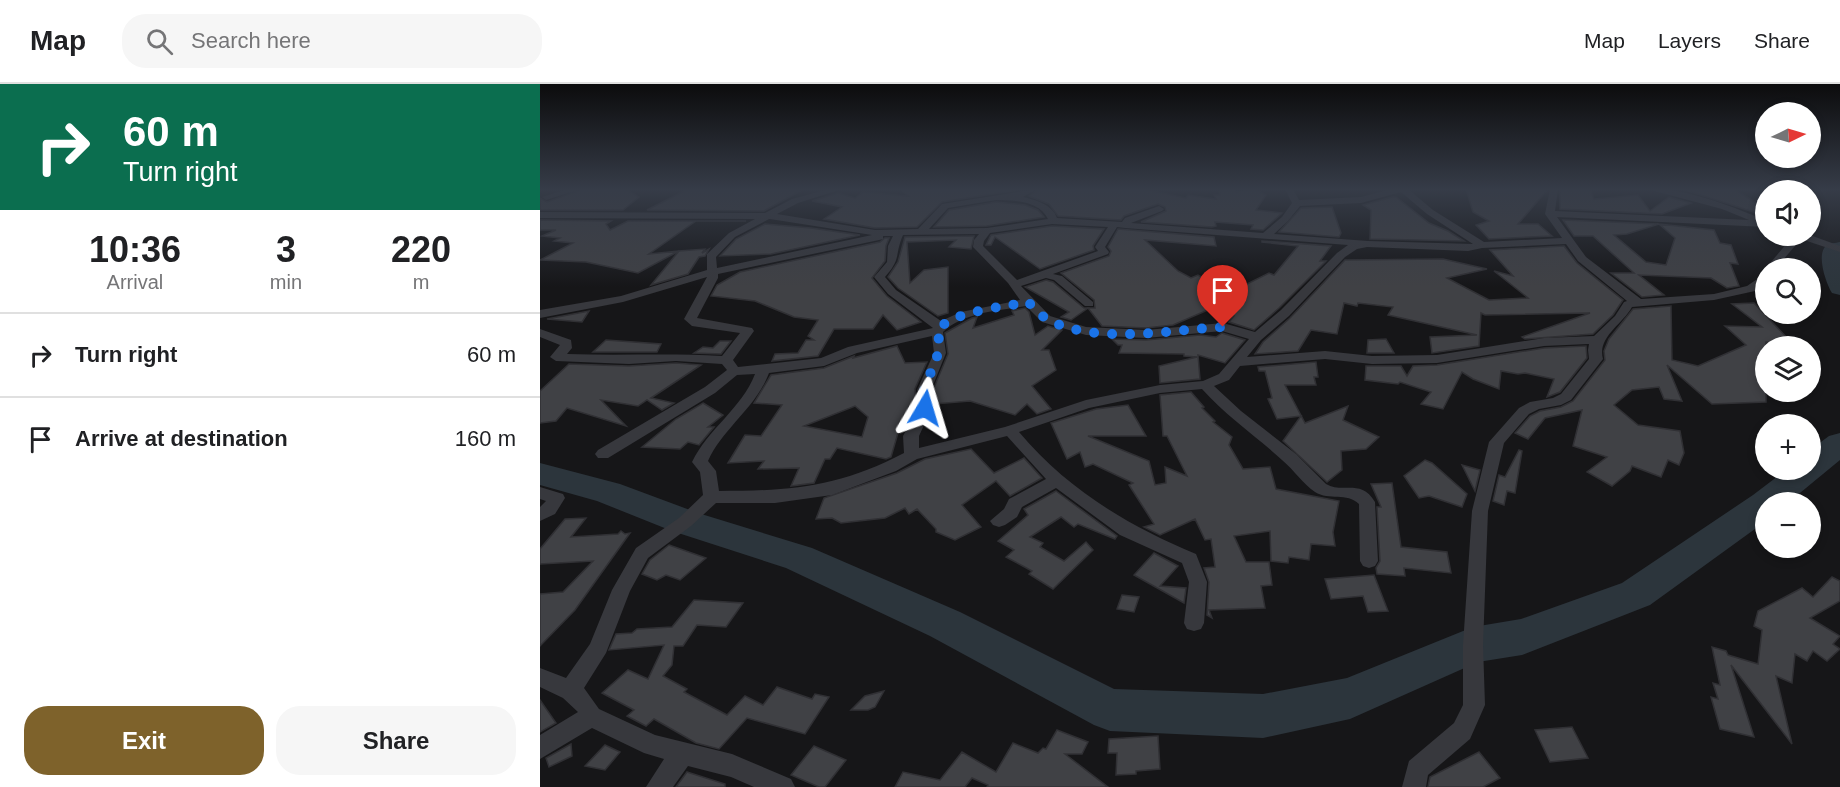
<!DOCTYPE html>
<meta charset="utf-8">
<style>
:root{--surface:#fff;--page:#f6f6f6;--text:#202124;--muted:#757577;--line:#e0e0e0;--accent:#7e622b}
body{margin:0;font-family:Helvetica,sans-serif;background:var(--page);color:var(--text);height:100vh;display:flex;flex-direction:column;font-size:22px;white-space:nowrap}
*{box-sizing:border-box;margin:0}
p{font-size:20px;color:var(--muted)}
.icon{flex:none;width:33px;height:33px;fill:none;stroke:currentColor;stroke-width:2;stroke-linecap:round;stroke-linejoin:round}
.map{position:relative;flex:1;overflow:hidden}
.panel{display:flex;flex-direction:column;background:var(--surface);width:540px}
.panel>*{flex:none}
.guide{background:#0b6e4f;color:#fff;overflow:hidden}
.needle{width:39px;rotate:85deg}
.tools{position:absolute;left:1215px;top:18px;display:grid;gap:12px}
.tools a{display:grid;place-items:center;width:66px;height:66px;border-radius:50%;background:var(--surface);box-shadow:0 3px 9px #0003;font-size:30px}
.pin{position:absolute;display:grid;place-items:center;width:51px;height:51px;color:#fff;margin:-62px -26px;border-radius:50% 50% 50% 0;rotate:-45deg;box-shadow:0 0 6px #0007}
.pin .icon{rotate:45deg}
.me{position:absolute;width:66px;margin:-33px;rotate:7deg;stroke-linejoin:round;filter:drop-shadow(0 0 4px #0008)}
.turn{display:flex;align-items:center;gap:21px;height:126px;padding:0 24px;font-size:27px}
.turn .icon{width:78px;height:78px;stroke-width:2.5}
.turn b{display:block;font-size:42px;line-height:51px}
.eta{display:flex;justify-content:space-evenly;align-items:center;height:102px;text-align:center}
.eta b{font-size:36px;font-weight:800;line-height:42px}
.button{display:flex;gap:12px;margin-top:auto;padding:12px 24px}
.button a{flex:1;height:69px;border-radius:24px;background:var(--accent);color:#fff;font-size:24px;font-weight:800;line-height:69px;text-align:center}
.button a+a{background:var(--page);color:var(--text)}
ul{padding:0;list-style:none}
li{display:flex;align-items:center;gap:18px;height:84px;padding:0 24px;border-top:2px solid var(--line)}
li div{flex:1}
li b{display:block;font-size:22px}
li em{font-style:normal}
header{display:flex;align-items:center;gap:36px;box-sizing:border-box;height:84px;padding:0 30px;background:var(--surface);border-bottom:2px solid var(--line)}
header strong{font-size:28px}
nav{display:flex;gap:33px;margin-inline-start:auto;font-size:21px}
.search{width:420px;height:54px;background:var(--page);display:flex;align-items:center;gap:15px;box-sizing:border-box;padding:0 21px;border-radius:24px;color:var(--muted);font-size:22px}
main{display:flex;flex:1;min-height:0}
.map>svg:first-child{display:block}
</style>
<header>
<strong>Map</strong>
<div class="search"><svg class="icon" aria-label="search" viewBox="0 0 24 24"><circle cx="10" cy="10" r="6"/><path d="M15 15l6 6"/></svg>Search here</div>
<nav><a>Map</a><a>Layers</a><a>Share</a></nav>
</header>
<main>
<section class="panel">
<div class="guide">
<div class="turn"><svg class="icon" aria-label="right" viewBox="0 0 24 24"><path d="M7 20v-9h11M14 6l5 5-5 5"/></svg><div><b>60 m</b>Turn right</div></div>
</div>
<div class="eta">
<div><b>10:36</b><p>Arrival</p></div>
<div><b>3</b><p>min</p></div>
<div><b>220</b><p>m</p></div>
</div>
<ul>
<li><svg class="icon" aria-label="right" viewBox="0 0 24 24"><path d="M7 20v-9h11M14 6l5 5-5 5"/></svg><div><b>Turn right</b></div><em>60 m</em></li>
<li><svg class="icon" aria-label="arrive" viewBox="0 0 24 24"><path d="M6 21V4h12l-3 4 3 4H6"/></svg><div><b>Arrive at destination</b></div><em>160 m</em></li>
</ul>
<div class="button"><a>Exit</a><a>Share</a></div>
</section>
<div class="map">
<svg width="1300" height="703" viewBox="0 0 1300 703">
<rect width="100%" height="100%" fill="#161618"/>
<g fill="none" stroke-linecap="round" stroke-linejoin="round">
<g fill="#2c353c" fill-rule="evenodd">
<path d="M1300 158V211L1292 209C1286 200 1276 170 1286 162 1289 159 1296 159 1300 158Z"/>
<polygon points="1300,349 1300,376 1249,418 1226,418 1226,437 1110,521 982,571 938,578 810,635 723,654 570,647 554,641 390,552 246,484 132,447 57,417 0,401 0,379 80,400 158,429 272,464 420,528 574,605 723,610 807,594 933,543 981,535 1082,499 1213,411 1246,386 1270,386 1270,366 1289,352"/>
</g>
</g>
<g fill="#404145" stroke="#303034" stroke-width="1.5" fill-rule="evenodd">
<polygon points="43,105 86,105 99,113 83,126 0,126 0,114 7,118"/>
<polygon points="148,105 171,106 264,105 224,127 107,126"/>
<polygon points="360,105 484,105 402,118 377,143 335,144 284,135 302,123 272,117 298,109 315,114 323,108 368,112"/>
<polygon points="499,105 603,105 646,114 648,111 676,115 674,111 680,111 679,105 695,105 696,108 715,105 726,111 716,126 742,129 723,146 711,145 713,141 675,138 676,142 672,143 601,138 626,127 625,123 618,120 584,132 581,136 518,132 509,120 489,112"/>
<polygon points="926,105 1008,105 978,140 998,140 1012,152 949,155 936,141 949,137 933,128"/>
<polygon points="1020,105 1050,105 1054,115 1098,111 1110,127 1129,113 1151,119 1122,130 1020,125"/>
<polygon points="1142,105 1194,105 1226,125 1226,132"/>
<polygon points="852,113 856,113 889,139 908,147 924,157 830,155 831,126 823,121"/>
<polygon points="456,118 485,121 498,126 504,133 447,142 394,143 409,126"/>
<polygon points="792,123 801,149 799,153 739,148 761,124"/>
<polygon points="0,136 71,137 66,140 70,146 88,137 206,137 156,137 109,170 139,167 98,189 46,178 0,176 33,159 14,157 20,154 2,152 16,146 0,146"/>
<polygon points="1023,136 1119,140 1087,150 1074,151 1106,178 1126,181 1135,154 1119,140 1174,146 1180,159 1191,161 1198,180 1190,179 1199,202 1187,204 1171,194 1099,191 1124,211 1102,213 1071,189 1094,189 1053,152 1034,152"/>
<polygon points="225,140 271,144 320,151 231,170 180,172 196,155"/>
<polygon points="512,142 564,145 553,162 554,166 500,185 455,153 451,161 446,161 451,151"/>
<polygon points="578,145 674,153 676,162 605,156 638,187 651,194 658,191 678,202 701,203 729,189 734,191 758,162 722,158 722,157 791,162 780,177 786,177 739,224 714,246 689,238 694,232 670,225 633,241 606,244 562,242 548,224 555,224 554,216 521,189 569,172 571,167 568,163"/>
<polygon points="434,152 431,165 409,163 416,156 367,158 370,199 384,186 408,183 408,229 398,232 358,204 348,193 358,178 365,153"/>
<polygon points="345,154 349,154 346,162 345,177 332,194 347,212 381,238 357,246 343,231 333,245 294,245 278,272 232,277 235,270 258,269 266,256 274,256 268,252 278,236 254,233 215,217 171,212 177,201 200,188 340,158"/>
<polygon points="1024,162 1037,179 1083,216 1073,231 1053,250 985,255 982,253 1050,229 945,231 941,229 939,262 892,269 890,253 937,251 848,231 853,223 818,219 817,222 804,219 797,250 771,246 758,267 715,270 723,258 750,234 805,176 903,175 947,185 907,194 949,216 988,214 954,187 973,192 950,166"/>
<polygon points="165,165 162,169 169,165 165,172 159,173 148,190 111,201 139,167"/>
<polygon points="506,196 513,198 544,224 548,224 531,236 521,233 529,228 485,203"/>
<polygon points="1214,219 1253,260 1226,258 1226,318 1172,320 1127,281 1142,317 1124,315 1119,303 1092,306 1074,321 1098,341 1140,347 1144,369 1139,381 1128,376 1121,393 1092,382 1090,387 1072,402 1047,388 1067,373 1033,362 1042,326 1005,334 988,355 975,349 990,332 1000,327 1021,323 1033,317 1065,276 1064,267 1069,255 1093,225 1131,222 1132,276 1158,282 1206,261 1185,242 1222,243 1192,220"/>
<polygon points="485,224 489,228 495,251 508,242 522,246 502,266 509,266 516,286 492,302 511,325 497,330 487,320 475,331 430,317 394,320 393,306 408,270 405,249 432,234 437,233 433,244 474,231 472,227"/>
<polygon points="49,227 42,238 7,235"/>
<polygon points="682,249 705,256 685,279 658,271 660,295 620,299 619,282 657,273 644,272 644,270 579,269 582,261 578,261 572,255 606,256 660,251 676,253"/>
<polygon points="846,255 854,269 827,269 828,256"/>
<polygon points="66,256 121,260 117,268 53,268"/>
<polygon points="180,257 191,257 181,270 154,269 163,263 173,264"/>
<path d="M357 262 365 279 387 278 375 305 376 320 363 344 360 342 351 373 346 375 297 364 290 375H285L274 399 251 402 259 384 218 385 224 377 188 379 205 351 221 352 242 321 214 319 231 291 284 284 314 272 313 274ZM315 322 328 333 322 353 264 342Z"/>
<polygon points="1046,262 1047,274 1020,308 1007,313 1014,295 985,289 978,290 961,287 959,305 933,295 922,288 903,325 881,320 891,308 860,298 858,300 825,296 826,282 861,282 867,292 873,282 897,281 1004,264"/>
<polygon points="776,278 778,293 774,293 776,301 745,301 765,339 808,322 803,336 839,353 826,365 801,367 802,386 787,398 743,357 761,332 737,335 728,315 732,314 725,287 719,287 718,283"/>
<polygon points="136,279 161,281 111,314 134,319 122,326 107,316 98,322 61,316 86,342 27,324 16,337 0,339 0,307 29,280 89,282"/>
<polygon points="651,308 664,323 662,324 675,337 673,338 692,353 689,361 703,385 730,383 736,405 799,417 793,448 795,462 771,460 769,476 749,473 748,479 731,477 730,447 694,452 706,478 729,478 732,501 721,502 725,524 669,526 672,534 667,531 669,498 664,484 675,483 671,455 665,456 655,435 620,451 604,443 614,440 589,401 593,399 553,380 545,383 540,368 527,375 511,339 556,325 588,321 606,352 548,352 609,377 615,401 626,399 625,383 647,392 627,352 623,352 620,311"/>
<polygon points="163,319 183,331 168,343 174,343 159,361 148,358 140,365 102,363 136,335"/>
<polygon points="431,365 454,389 484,374 502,394 470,412 456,397 422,421 441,443 415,456 396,448 396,445 377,425 369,430 365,424 345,434 301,439 292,434 276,435 284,414 357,389 385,375"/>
<polygon points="979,366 982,367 975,409 967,407 964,421 953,417 959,391 965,393"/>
<polygon points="885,376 892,379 927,410 922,423 889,412 879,414 864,392"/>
<polygon points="922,381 940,386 935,407"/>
<polygon points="852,399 861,463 907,468 911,489 864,484 865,492 837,490 836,484 840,477 837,423 841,423 831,400"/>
<polygon points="516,407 577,452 575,455 538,440 534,443 521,433 490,453 503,459 500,463 524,477 546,458 553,466 513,505 489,490 492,487 466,473 474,466 458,457 488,431 484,425"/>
<polygon points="46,434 31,453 78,450 81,447 85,450 90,449 35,526 0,562 0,510 23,508 53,477 0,480 0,465 25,435"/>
<polygon points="129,461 166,474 140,496 126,491 117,496 102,490 110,476"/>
<polygon points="614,469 638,482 620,502 646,504 644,519 594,491"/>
<polygon points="834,491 848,527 828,528 823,512 791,515 785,495"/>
<polygon points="1292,493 1300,497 1300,517 1270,534 1300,552 1293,560 1300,565 1287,577 1273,567 1267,577 1255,570 1252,599 1236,592 1252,660 1191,581 1214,653 1180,645 1171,613 1178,615 1173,599 1180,601 1172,563 1186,567 1188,571 1218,580 1222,546 1214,542 1218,527 1262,504 1273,513"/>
<polygon points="582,511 599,513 594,528 577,525"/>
<polygon points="154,516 203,519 186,543 157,541 143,562 134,562 132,581 123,592 147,605 144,608 187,631 205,612 223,621 237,603 272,615 275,610 289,613 265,650 207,634 179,665 156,659 114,635 106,642 87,632 94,626 62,609 88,586 108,595 124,561 69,566 76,550 92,549 97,545 132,543"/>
<polygon points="344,607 335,623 328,626 311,626 325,612"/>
<polygon points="0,616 16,639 0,648"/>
<polygon points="1032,643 1048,674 1010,678 995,646"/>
<polygon points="517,646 548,658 542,670 525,670 568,703 447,703 448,701 432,694 425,703 355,703 363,688 400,696 422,668 456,688 473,659 498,669 503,664 506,665"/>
<polygon points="618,652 620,685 596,687 596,690 576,691 577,669 568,669 569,655"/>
<polygon points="31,660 32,672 9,683 6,674"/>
<polygon points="65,661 80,668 65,686 45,682"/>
<polygon points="274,662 306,676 285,703 279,703 251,691"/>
<polygon points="939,668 960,694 943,703 888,703 890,693"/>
<polygon points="147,688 185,700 185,703 136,703"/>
</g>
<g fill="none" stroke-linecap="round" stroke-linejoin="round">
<g fill="#37383d" fill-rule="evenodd">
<polygon points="28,105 41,105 6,116 2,113"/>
<path d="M289 105H302L258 119 237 130 335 146 378 145 402 120 497 105 483 113C496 116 513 121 517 134L582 138 585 134 619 122 624 125 622 127 591 139 723 149 742 133 752 119 745 105H753L759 116 821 113 851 105H868L893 126 944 158 1022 154 1005 130 1010 105H1018L1015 127 1209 136 1182 125 1107 105C1140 103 1186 120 1217 133L1218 137H1226V143L1017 133 1046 173 1101 215 1174 210 1207 202 1226 189V198L1215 207 1174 216 1092 223C1082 241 1057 253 1063 275L1031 316 1021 321 999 325 989 330 964 359 948 427 943 561 945 621 930 655 888 691 886 703H862L869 677 914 639 923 621V561L932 427 949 358 979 324 990 318 1013 314 1021 310 1049 275 1048 266 1049 260 1004 262 897 279 832 280 785 275 700 282 689 296 674 302 701 327 756 370 786 400C803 410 821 394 835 418L838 477 835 482 829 484 823 482 820 477 819 420C807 408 789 417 775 408 763 400 754 386 742 376 716 352 686 332 662 305L620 309 549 324 479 348C527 405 588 442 656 470L667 498 664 539 661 545 654 547 647 545 644 539 649 498 642 479 580 451 516 404 482 423 477 433 465 441 459 443 453 441 450 437 464 425 469 415 506 395 467 352 377 375 356 387 292 411 235 419H176L151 442 108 474 90 507 66 569 44 604 59 625 115 651 192 670 251 695 255 703H214L191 693 148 682 133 703H106L124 675 104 669 52 644 0 675V651L38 628 23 614 0 603V584L26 594 50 560 72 506 96 464 139 434 163 411 160 388 152 378C168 345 202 324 215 290L197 291 175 309 68 374H58L55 370 58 366 165 303 187 286 182 280 136 277 89 280 16 277 10 273 20 261 0 253V245L31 256 32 264 27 270C79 272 130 269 182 272L200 249 152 242 144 235 167 193 83 218 0 234V226L81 212 167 186V170L189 149 215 135 0 134V128L225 129 252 115ZM861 108 887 130 933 160 828 157 734 150 748 137 760 122 821 119ZM456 116C474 116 500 117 508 135L447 144 389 145 408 124ZM229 135H230L332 151 177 184 176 173 195 153ZM512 140 568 143 555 163 558 167 477 196 443 162 444 157 450 149ZM577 143 585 144 808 161 797 169 741 226 715 248 683 239 606 246 546 243 510 232 481 202 506 194 514 196 545 222H553V218L522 192 513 190 568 170 569 168 565 163ZM439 150 434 156 433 163 468 199 480 216 421 228 401 237 356 206 345 193C362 174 354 172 363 151ZM343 152H353L348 162 347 178 334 193 348 210 393 244 308 263 281 274 198 283 193 276 214 247 212 244 157 234 178 194V190L339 156 343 155ZM1026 160 1038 177 1087 217 1084 218 1075 232 1054 252 1004 254 897 271 832 272 785 267 707 273 721 256 749 232 805 173 817 165 827 163 928 167 942 164ZM486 222 502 238 546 251 606 254 682 247 709 255 679 290 663 297 620 301 546 316 465 343 379 364V352L392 324 391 306 406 269 403 248C424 228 459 227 486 222ZM392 252 394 269 377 306 378 324 363 352 364 369C299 403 251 407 179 407L176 387 168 377C183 344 216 324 229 289L284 282 317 269Z"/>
<polygon points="1270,151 1300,162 1300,168 1261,155 1236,184 1226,184 1253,152"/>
<polygon points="0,403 23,410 25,414 15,430 0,437 0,423 6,417 0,415"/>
</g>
</g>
<linearGradient id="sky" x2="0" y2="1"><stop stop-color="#0c0c0d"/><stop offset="0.52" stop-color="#363c48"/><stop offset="1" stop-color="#363c48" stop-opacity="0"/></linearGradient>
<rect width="1300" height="203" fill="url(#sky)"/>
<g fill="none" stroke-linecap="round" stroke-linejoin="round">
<path stroke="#1a73e8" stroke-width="10" stroke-dasharray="0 18" d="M385 324C384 317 383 310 385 304 391 283 404 269 397 247 411 227 465 223 488 218 494 223 501 232 508 236 559 261 629 246 683 243"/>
</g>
</svg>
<div class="tools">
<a><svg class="needle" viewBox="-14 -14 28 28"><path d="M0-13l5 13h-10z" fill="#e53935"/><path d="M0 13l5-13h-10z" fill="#757577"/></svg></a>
<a><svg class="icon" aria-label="sound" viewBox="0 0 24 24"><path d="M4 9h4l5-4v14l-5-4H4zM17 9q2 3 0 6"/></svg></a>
<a><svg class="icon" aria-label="search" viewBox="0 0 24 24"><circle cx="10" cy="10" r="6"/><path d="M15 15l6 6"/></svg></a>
<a><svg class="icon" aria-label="layers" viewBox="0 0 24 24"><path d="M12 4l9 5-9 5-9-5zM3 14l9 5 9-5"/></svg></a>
<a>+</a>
<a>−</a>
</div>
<div class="pin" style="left:683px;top:243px;background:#d93025"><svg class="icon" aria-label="arrive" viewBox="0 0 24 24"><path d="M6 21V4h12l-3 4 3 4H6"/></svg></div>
<svg class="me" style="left:385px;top:324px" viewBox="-20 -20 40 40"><path d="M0-17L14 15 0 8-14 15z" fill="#1a73e8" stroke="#fff" stroke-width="4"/></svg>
</div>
</main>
